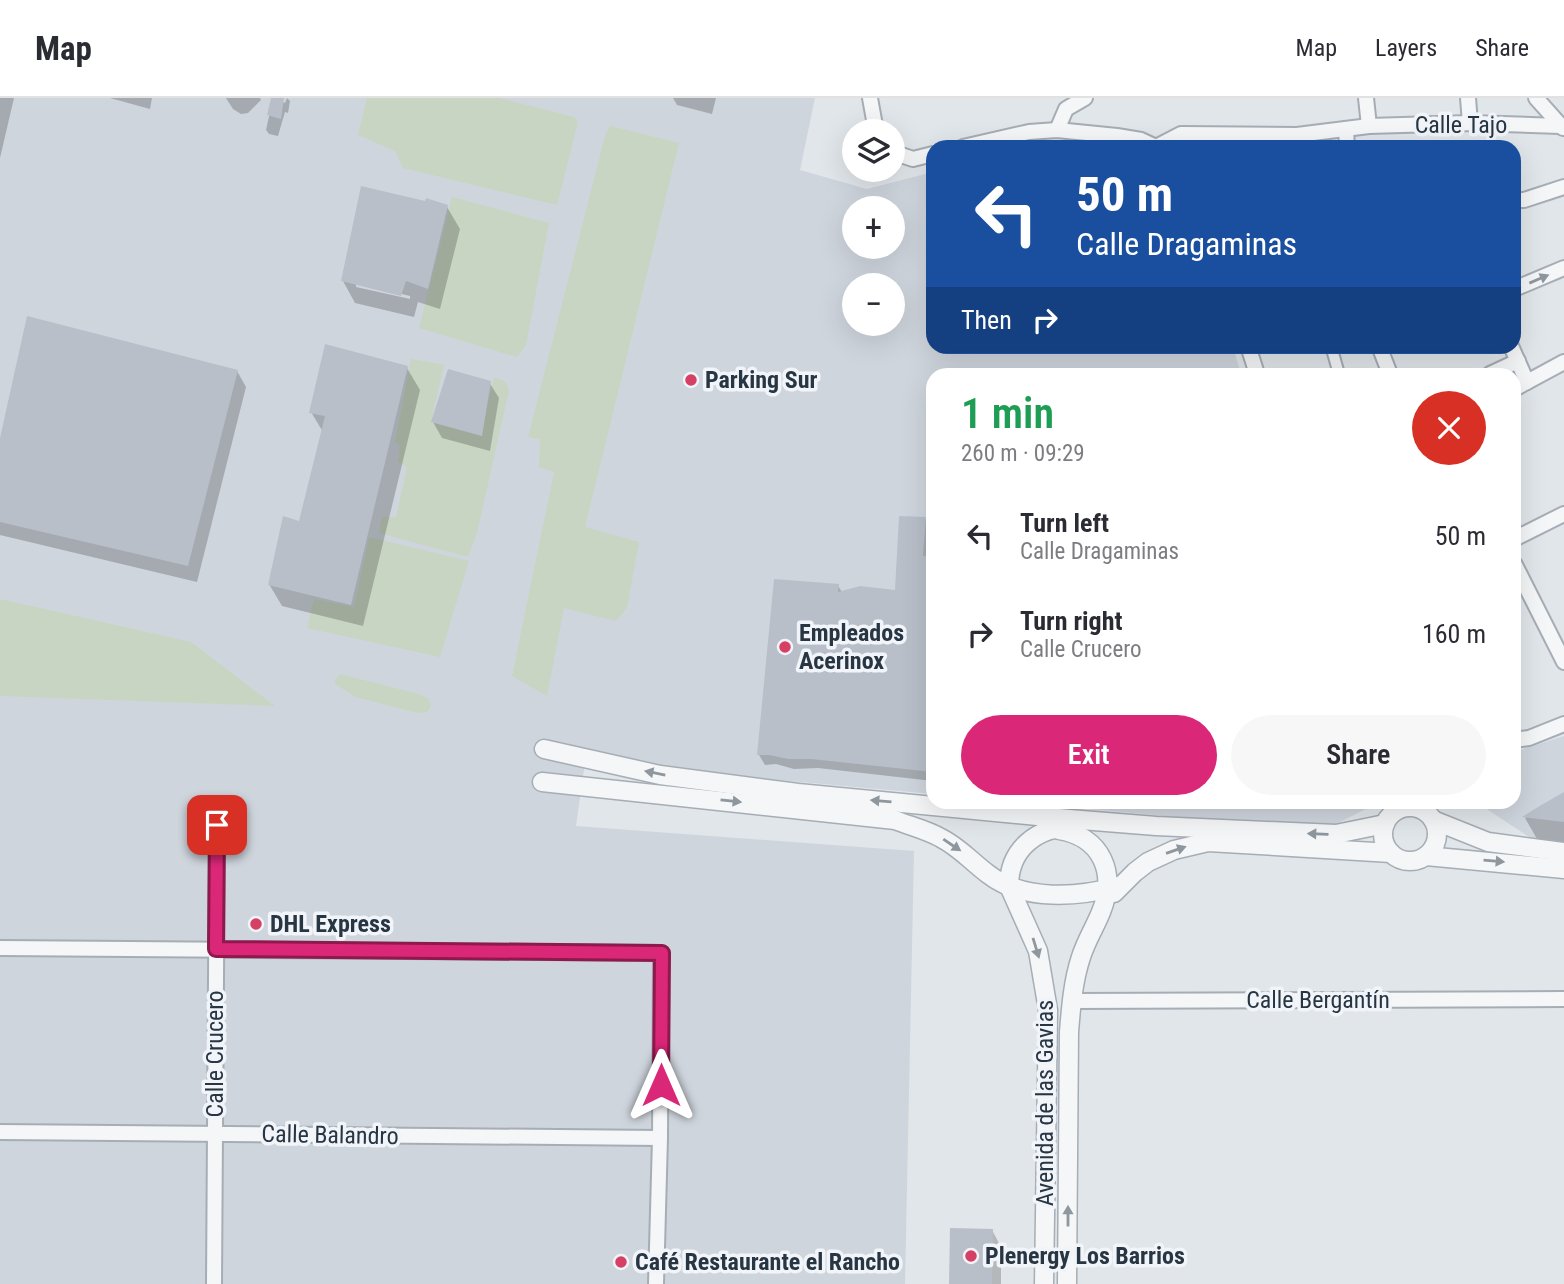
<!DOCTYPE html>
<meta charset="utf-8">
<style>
:root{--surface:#fff;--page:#f7f7f7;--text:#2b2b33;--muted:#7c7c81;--line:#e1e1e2;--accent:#db2777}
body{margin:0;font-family:"Roboto Condensed",sans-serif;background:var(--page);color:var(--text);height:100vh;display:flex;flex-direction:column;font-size:26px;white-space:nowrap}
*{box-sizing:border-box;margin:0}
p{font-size:23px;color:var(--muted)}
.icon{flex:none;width:38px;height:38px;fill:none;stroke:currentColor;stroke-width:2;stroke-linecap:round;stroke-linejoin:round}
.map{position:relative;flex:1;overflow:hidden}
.panel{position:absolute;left:926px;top:270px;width:595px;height:441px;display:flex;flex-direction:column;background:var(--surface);border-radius:21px;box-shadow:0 7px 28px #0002}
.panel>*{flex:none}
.guide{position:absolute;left:926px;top:42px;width:595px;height:214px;border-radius:21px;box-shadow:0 7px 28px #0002;background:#1a4fa0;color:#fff;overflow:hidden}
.controls{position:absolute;left:842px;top:21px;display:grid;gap:14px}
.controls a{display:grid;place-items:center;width:63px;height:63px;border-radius:50%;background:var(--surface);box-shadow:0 7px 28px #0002;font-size:35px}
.pin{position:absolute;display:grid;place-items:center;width:60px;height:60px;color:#fff;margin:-30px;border-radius:14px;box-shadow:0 4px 10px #0006}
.me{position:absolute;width:77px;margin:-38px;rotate:0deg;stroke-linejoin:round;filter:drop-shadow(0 0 5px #0008)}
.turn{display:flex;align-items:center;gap:24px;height:147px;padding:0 35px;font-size:32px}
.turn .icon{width:91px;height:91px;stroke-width:2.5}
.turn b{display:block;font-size:49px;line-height:60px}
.then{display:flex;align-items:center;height:66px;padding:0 35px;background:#0003;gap:14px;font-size:26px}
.round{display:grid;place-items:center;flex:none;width:74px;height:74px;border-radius:37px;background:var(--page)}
.headline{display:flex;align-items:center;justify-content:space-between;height:119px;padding:0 35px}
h1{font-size:42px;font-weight:600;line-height:52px;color:#1e9e55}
.action{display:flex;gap:14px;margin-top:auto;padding:14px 35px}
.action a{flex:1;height:80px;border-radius:42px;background:var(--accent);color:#fff;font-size:28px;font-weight:600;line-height:80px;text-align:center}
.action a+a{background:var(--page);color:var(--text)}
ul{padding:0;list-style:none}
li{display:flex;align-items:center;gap:21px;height:98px;padding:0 35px}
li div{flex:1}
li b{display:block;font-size:26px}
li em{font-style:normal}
header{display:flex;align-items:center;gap:42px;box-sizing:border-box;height:98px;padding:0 35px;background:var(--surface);border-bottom:2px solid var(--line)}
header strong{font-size:33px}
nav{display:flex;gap:38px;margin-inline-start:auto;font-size:24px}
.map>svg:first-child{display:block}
</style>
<header>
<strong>Map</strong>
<nav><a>Map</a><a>Layers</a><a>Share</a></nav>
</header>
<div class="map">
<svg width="1564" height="1186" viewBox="0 0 1564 1186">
<rect width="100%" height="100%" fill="#e1e6ea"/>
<g fill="#cfd5dd" fill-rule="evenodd">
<path d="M0 0H815L800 72 867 91 933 74V248L1233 249 1241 276H933V696L744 679 586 657 576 728 914 753 905 1186H0ZM854 110H892V149H854ZM854 187H892V226H854Z"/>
<polygon points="1564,638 1564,762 1476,704 1514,704 1514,654"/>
<polygon points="1013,704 1375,704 1372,708 1332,728 1252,726"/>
</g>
<g fill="#c8d5c2">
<polygon points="367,0 499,0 574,19 578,24 557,107 403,70 395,53 358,37"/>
<polygon points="611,28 679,45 585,429 639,444 627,510 616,523 564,510 547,598 512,578 554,374 539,369 540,341 528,339 606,34"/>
<polygon points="452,99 549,125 526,247 517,259 419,230"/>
<polygon points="411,261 444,267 431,324 481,338 494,279 506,284 509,293 477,435 468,459 379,435 382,419 396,419 407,369 398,364 400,348 395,344"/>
<polygon points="369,439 469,463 440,559 307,530 314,501 354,509"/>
<polygon points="0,501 191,544 275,608 0,598"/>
<polygon points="340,576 419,596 429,601 431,608 427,614 417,615 356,599 335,586 335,582"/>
</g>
<g fill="#0003" fill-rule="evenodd">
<polygon points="0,0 14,0 0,60"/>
<polygon points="110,0 152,0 150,11"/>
<polygon points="226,0 260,0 261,2 248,15 241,16 233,11"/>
<polygon points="273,0 283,0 282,4 285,5 287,0 290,3 288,15 285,14 278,38 269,36 266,32"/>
<polygon points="673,0 716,0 712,16 677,7"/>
<path d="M447 109 460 131 440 211 418 204 414 219 355 205 343 183ZM356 185 410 198V201L356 189Z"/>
<polygon points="407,270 420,292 363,528 282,508 269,486 300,425 323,334 311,314"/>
<polygon points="237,273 246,289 197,484 0,437 0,348"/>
<polygon points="489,284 499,300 490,353 442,340 433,324"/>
<polygon points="901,419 933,421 933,683 818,670 794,671 776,666 765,667 759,657 776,483 838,488 842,494 897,494"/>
<polygon points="1564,697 1564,744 1537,741 1525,720"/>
<polygon points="992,1132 1001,1149 1001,1186 951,1186"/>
</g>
<g fill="#b8bfc8">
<polygon points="271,0 284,0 281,21 267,17"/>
<polygon points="361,88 425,103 426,100 448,107 428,191 406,183 401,198 341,183"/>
<polygon points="27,218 238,272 188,468 0,424 0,340"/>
<polygon points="325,246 408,268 351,507 268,487 283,418 299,423 325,318 309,315"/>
<polygon points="448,271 491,283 482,338 431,324"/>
<polygon points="899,418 926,419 923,458 933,458 933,674 811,661 788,661 769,657 757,657 774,481 839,486 838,494 860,488 895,492"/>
<polygon points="1564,694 1564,724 1522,719 1538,709"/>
<polygon points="950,1130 993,1131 992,1186 949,1186"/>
</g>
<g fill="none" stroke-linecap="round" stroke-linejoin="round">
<defs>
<polyline id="pedestrian" points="1331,248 1339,276"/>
<g id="minor">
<polyline points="870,0 876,33"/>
<polyline points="1366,0 1369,28"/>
<polyline points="1468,0 1470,25"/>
<polyline points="1536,0 1563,30"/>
<polyline points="1346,31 1347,49"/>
<polyline points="1057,32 1066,11 1085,0"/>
<polyline points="963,49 1029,34 1057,32 1117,38 1141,42 1156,49"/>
<polyline points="1156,49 1181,36 1297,37 1369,28 1470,25 1560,28"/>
<polyline points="892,54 913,61 933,56"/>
<polyline points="1514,102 1524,102 1564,89"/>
<polyline points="1514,191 1564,170"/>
<polyline points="1248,248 1257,276"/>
<polyline points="1379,248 1390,276"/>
<polyline points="1511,248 1527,284"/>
<polyline points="1490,276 1518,263"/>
<polyline points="1514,291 1564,264"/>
<polyline points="1514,441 1564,416"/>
<polyline points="1514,465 1564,564"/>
<polyline points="1514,642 1529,640 1564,626"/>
<polyline points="1426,704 1427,714"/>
<polyline points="1400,711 1403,704"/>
<polyline points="0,850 661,855 660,1040 656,1186"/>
<polyline points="1072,903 1564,901"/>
<polyline points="0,1034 660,1040"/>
<polyline points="214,1186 217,727"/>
</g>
<g id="tertiary">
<polyline points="544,651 660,677 798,695 1069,721 1156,728 1336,736 1385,726"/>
<path d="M542 684 895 722C910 728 927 732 941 740 959 749 972 764 988 776 1024 804 1079 799 1119 788"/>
<circle cx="1410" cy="736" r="27"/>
<polyline points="1433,722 1488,744 1564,754"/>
<path d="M1059 732C1102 739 1117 775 1101 814 1095 829 1086 843 1081 859 1073 883 1071 909 1069 934L1067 1186"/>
<polyline points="1426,758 1564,771"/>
<polyline points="1114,795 1135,774 1148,764 1174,752 1208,744 1391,755"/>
<path d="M1044 1186 1048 912 1038 853 1009 788C1009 751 1037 729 1072 729"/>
</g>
</defs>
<use href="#pedestrian" stroke="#a6adb5" stroke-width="14"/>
<use href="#minor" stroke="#a6adb5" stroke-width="18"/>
<use href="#tertiary" stroke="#a6adb5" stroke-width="21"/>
<use href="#pedestrian" stroke="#f4f6f8" stroke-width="10"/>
<use href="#minor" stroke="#f4f6f8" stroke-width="14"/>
<use href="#tertiary" stroke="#f4f6f8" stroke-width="18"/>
</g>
<defs><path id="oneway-solid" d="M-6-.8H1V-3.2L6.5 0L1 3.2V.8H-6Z" transform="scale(1.75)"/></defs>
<g fill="#8e969e">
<use href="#oneway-solid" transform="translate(1539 181) rotate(-23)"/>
<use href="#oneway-solid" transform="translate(655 675) rotate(-169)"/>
<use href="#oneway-solid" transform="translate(731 703) rotate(6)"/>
<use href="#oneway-solid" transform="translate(881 703) rotate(-175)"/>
<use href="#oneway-solid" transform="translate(1318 736) rotate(-178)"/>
<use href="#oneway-solid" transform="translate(952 747) rotate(34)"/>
<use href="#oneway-solid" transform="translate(1176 752) rotate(-19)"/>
<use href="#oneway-solid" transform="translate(1494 763) rotate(5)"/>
<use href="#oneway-solid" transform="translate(1036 850) rotate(73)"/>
<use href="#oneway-solid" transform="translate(1068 1118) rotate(-90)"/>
</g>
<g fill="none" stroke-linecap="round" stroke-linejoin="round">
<defs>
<polyline id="route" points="217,727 216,851 662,855 661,987"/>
</defs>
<use href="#route" stroke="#8e194d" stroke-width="18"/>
<use href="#route" stroke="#db2777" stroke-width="12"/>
</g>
<g fill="#d64065" stroke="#f1f4f8" stroke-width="2.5">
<circle cx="691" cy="282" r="7"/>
<circle cx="785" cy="549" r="7"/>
<circle cx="256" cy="826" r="7"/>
<circle cx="971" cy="1158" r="7"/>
<circle cx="621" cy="1164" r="7"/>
</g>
<g text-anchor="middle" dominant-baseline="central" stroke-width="7" stroke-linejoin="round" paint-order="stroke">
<g font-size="24" fill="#283543" stroke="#f1f4f8">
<text x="1461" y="27">Calle Tajo</text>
<text x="1318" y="902">Calle Bergantín</text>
<text transform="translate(215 956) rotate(-90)">Calle Crucero</text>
<text transform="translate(1045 1005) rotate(-90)">Avenida de las Gavias</text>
<text transform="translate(330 1037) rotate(1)">Calle Balandro</text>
</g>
<g font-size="24" font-weight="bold" fill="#283543" stroke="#f1f4f8" text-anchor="start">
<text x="705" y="282">Parking Sur</text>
<text x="799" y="535">Empleados<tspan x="799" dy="28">Acerinox</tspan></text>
<text x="270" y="826">DHL Express</text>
<text x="985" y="1158">Plenergy Los Barrios</text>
<text x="635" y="1164">Café Restaurante el Rancho</text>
</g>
</g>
</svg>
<div class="controls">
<a><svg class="icon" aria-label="layers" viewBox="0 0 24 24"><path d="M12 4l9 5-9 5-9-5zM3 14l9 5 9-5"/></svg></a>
<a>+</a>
<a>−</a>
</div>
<div class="pin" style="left:217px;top:727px;background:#d93025"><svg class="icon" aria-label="arrive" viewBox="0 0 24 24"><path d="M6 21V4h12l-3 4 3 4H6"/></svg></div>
<svg class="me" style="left:661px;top:987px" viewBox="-20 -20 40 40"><path d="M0-17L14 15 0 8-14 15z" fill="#db2777" stroke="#fff" stroke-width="4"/></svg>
<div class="guide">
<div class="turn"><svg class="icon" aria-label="left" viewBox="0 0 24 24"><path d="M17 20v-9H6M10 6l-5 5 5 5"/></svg><div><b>50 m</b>Calle Dragaminas</div></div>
<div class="then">Then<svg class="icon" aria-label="right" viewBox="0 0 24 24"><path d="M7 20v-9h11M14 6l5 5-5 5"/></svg></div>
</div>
<section class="panel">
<div class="headline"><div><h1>1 min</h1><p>260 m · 09:29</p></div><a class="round" style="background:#d93025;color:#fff"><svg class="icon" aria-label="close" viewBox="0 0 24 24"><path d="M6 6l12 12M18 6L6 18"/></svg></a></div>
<ul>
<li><svg class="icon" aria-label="left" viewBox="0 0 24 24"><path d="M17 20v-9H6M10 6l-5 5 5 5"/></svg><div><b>Turn left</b><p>Calle Dragaminas</p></div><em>50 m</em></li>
<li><svg class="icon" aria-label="right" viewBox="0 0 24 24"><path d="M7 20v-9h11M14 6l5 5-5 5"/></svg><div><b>Turn right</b><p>Calle Crucero</p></div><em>160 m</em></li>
</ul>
<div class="action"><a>Exit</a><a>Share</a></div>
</section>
</div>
